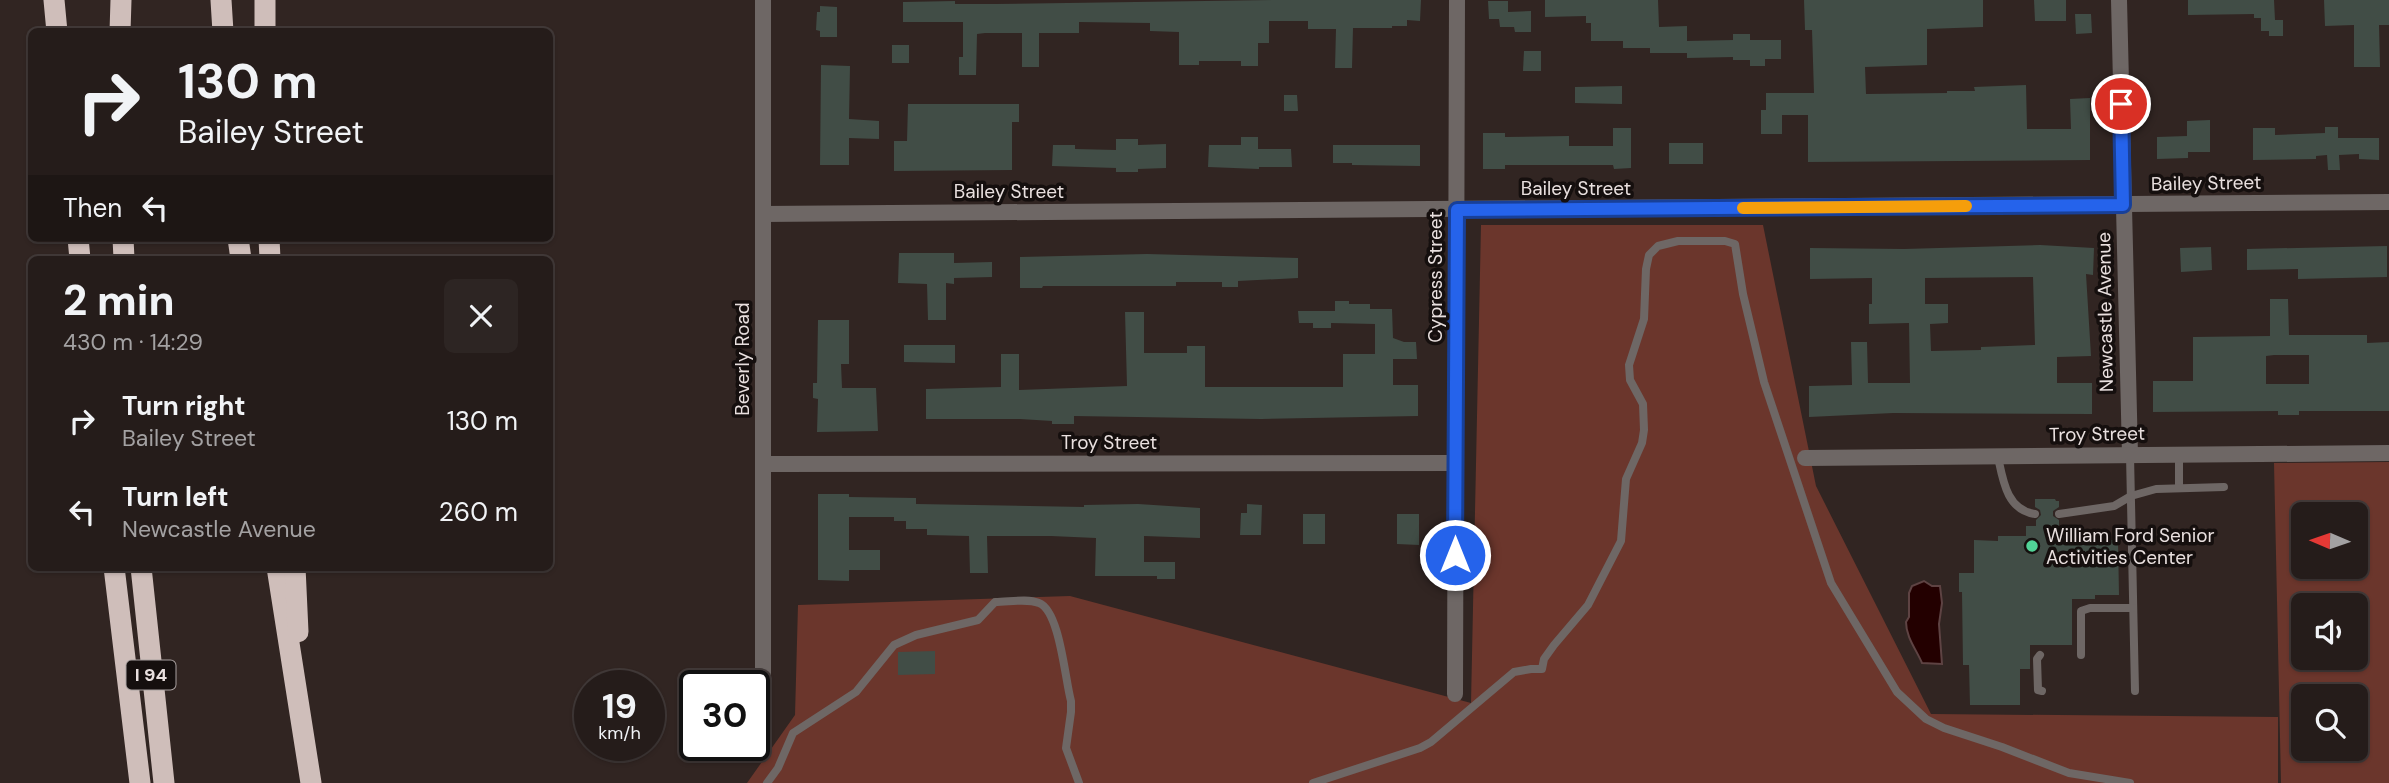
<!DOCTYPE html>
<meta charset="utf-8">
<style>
:root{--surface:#251c1a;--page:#2d2523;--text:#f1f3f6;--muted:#a3a1a2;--line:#423a39}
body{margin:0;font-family:"DM Sans",sans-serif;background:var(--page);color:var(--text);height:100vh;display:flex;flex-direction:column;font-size:26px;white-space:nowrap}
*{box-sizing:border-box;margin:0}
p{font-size:23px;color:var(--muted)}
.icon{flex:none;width:38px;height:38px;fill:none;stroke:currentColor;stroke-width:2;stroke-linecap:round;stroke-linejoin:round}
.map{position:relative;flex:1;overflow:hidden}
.sheet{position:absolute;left:28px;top:256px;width:525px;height:315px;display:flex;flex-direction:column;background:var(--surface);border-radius:10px;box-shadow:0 2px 5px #0004,0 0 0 2px var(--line)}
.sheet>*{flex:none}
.banner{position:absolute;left:28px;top:28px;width:525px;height:214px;border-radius:10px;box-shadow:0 2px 5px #0004,0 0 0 2px var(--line);background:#251c1a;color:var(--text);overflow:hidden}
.needle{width:46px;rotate:272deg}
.fabs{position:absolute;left:2291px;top:502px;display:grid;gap:14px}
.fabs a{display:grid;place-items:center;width:77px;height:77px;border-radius:10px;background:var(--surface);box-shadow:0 2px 5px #0004,0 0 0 2px var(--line);font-size:35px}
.speed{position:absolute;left:574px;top:670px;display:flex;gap:14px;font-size:35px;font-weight:700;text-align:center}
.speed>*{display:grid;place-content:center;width:91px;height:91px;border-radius:50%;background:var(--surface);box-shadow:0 2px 5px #0004,0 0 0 2px var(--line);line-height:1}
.speed small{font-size:18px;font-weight:400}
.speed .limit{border:4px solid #111;border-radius:10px;background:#fff;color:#111}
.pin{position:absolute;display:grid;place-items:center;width:60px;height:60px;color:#fff;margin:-30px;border:4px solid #fff;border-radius:50%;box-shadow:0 2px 7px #0007}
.me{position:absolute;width:77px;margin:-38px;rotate:0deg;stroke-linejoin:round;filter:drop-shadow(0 0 5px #0008)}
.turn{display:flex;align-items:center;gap:24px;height:147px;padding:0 35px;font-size:32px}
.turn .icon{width:91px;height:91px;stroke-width:2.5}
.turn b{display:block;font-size:49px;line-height:60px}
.then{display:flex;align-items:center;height:66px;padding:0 35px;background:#0003;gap:14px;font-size:26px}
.round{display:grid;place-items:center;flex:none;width:74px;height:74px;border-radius:10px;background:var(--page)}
.overview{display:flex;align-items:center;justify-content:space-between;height:119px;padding:0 35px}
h1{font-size:42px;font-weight:800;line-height:52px}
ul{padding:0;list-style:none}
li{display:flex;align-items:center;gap:21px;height:91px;padding:0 35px}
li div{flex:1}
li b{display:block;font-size:26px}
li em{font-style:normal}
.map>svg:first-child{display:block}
</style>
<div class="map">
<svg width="2389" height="783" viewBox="0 0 2389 783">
<rect width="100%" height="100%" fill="#312522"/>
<g fill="#6b362c" fill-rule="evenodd">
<polygon points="1481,225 1763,225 1816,486 1931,714 2278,717 2278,783 747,783 795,715 798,605 1070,596 1471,703"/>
<path d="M2389 462V783H2281L2274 463ZM2303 514H2356V567H2303ZM2303 606H2356V658H2303ZM2303 696H2356V749H2303Z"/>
</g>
<path fill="#230000" stroke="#5e4343" stroke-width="2" d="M1924 581 1932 586H1940L1942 603 1939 624 1942 664 1922 663C1916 649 1906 637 1906 622L1909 617V593L1912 586Z"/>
<g fill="#414d46" fill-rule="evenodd">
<polygon points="1277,0 1421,0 1420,21 1407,20 1407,26 1392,26 1392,28 1353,28 1352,68 1335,68 1336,29 1308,29 1308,21 1269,21 1269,43 1258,43 1258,66 1241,66 1241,61 1199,61 1199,65 1179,65 1179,32 1150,31 1150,23 1079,22 1079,33 1039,33 1039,67 1022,67 1022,33 985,33 977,34 976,75 959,75 959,57 963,57 963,22 903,22 903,2 955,1 955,4 995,4"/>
<polygon points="1545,0 1658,0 1659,27 1687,26 1687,41 1733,40 1733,34 1750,34 1750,40 1781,40 1781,59 1765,59 1765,66 1750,66 1750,60 1733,60 1733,57 1687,58 1687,53 1650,53 1650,48 1623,48 1623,41 1591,41 1591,23 1586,23 1586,16 1545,17"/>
<polygon points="1804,0 1983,0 1983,27 1927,29 1927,65 1865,67 1866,94 1947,93 1947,91 1975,91 1974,87 2026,85 2027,129 2071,129 2070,99 2090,98 2090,160 1808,162 1808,115 1782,115 1782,134 1761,134 1761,110 1766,110 1766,93 1814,93 1812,30 1805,30"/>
<polygon points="2034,0 2066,0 2066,21 2035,21"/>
<polygon points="2188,0 2274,0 2275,20 2283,20 2283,36 2269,36 2269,31 2261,31 2261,18 2254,18 2254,14 2188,15"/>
<polygon points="2324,0 2389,0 2389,25 2379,25 2380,67 2354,67 2354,25 2325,26"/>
<polygon points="1488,1 1508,1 1508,12 1531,11 1531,32 1515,32 1514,27 1500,27 1499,19 1489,19"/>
<polygon points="820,6 837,7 837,37 820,37 820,31 816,30 817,12 820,12"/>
<polygon points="2075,14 2091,14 2092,33 2076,34"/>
<rect x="892" y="45" width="17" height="18"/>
<polygon points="1524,51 1541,51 1541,71 1523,71"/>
<polygon points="821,65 850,66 849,119 879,121 879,139 849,138 849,165 820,165"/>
<polygon points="1622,86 1622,104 1575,103 1575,87"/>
<polygon points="1284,95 1297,95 1298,111 1284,111"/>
<polygon points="908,104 1019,104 1019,122 1012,122 1012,170 894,171 894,141 907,141"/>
<polygon points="2210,120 2210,152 2188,152 2188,158 2157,159 2157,137 2187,136 2187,121"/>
<polygon points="2325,127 2338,127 2338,138 2379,138 2379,160 2359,159 2359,154 2339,155 2340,170 2328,170 2327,155 2316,156 2316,159 2253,160 2253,128 2275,128 2275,135 2325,133"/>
<polygon points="1613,128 1631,128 1631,168 1614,169 1613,165 1505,165 1505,169 1483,169 1483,133 1505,133 1505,137 1569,136 1569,146 1613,146"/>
<polygon points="1241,137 1258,137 1258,149 1291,149 1292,167 1259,167 1259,169 1208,167 1209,145 1241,145"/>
<polygon points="1116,139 1138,139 1138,145 1166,144 1166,168 1138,169 1138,172 1116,172 1116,168 1052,166 1053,145 1075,145 1075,149 1116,150"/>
<rect x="1669" y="143" width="34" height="21"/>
<polygon points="1333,145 1420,145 1420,166 1352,165 1352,163 1333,163"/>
<path d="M2040 245 2094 248 2093 275 2086 274 2091 356 2057 357V383H2092V414L1893 413 1809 417V386L1852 385 1851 342H1867L1868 383H1910L1909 323 1869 324V304H1872V278L1810 279V248L1904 249ZM2033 277 2035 345 1981 347V350L1931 351 1930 324 1948 323V304H1925V278Z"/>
<polygon points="2387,246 2387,277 2298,279 2298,269 2247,270 2247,249"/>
<polygon points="2211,247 2212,270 2181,272 2180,248"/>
<polygon points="899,253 954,253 954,263 992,262 992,277 954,278 954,284 946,283 946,320 928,320 927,284 898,283"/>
<polygon points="1147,254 1298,258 1298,278 1238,281 1238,287 1222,287 1222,282 1176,282 1176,286 1043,286 1042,288 1020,288 1020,257"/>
<path d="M2270 299H2288L2289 335H2367V343L2389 342V411H2299V415H2278V411L2153 412V381H2193V337L2270 336ZM2274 355H2309V384H2266V356Z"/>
<polygon points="1335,301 1349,301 1349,304 1370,304 1370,309 1392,309 1393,338 1404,342 1416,342 1417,359 1393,359 1393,385 1418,385 1418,416 1261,419 1074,416 1074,424 1052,424 1052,421 1020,419 926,419 926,389 1001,387 1001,354 1019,354 1019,390 1127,386 1125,312 1144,312 1144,353 1187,353 1187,346 1205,346 1205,387 1343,387 1343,354 1375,354 1375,324 1331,323 1331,328 1313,328 1313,323 1299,323 1298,311 1335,311"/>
<polygon points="818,320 849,320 849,364 841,364 842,388 876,388 878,431 817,432 818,399 813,398 813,383 817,383"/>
<polygon points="904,345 955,345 955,363 904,362"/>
<polygon points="818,494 849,494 849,497 916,498 916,504 1084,507 1084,505 1138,504 1200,508 1200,538 1144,536 1144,562 1175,562 1175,579 1157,579 1157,576 1095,576 1096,538 1051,536 987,536 988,573 970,573 969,536 927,535 927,529 906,529 906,521 894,521 894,517 849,517 849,550 880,550 880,570 849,570 849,581 818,580"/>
<polygon points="2035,499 2055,499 2056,501 2059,501 2059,507 2053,511 2053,516 2059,520 2059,527 2068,527 2068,536 2096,536 2096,540 2118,540 2119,595 2095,595 2095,599 2072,599 2072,645 2030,645 2030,669 2020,669 2020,705 1970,705 1969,665 1963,665 1962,592 1959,592 1959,573 1974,573 1974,540 1998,541 1998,536 2026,536 2026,526 2036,526 2036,520 2041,515 2040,510 2035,507"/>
<polygon points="1247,504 1262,505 1261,535 1240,535 1241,513 1247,513"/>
<rect x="1303" y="514" width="22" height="30"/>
<polygon points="1397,514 1419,514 1419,545 1397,544"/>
<polygon points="935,651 935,674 898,675 898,652"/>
</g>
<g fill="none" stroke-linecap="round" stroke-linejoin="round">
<g stroke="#6e6765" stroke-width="8">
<polyline points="2179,454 2179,488"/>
<polyline points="2130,455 2135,691"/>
<path d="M1998 457C2003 481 2007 510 2035 514"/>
<polyline points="2059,514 2114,506 2131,496 2156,489 2224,487"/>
<polyline points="2040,655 2037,659 2038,690 2042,691"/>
<polyline points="2081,655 2081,611 2090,608 2133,608"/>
<path d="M767 783 778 768 793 733 856 692 894 645 916 635 978 620 995 602C1009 602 1027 598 1039 603 1060 611 1065 680 1071 701V712L1066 748 1079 783"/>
<polyline points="1313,783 1420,748 1431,742 1514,672 1531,669 1542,669 1544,659 1554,645 1588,605 1621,541 1626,479 1642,443 1644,430 1643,404 1630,380 1629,365 1644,319 1646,269 1649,255 1658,246 1678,241 1725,241 1735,244 1743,294 1764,382 1831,583 1897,692 1926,719 1944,728 2002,747 2069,773 2130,783"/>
</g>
<g stroke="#6e6765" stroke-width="16">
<polyline points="2119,0 2130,455"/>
<polyline points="763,214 2389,202"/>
<polyline points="1805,458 2389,453"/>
<polyline points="763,464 1456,463"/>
<polyline points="1455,694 1457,0"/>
<polyline points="763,718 763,0"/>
</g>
<g stroke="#cfbeba" stroke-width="21">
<polyline points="54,0 57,32"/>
<polyline points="221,0 223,32"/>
<polyline points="265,0 265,32"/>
<polyline points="120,32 121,0"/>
<polyline points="78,238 80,259"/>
<polyline points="123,238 124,259"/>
<polyline points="238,238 241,259"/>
<polyline points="269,238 270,259"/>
<polyline points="114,567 140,783"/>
<polyline points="141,567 164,783"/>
<polyline points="277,567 311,783"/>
<polyline points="295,567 298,632"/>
</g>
</g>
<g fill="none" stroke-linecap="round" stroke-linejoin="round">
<defs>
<polyline id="route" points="1455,555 1457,210 2123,205 2121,104"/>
</defs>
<use href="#route" stroke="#184099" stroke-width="18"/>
<use href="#route" stroke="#2563eb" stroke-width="12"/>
<polyline stroke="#f59e0b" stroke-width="12" points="1743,208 1966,206"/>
</g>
<circle fill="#51d397" stroke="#150f0e" stroke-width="2.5" cx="2032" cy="546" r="7"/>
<g text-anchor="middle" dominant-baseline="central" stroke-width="7" stroke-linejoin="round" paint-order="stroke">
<rect fill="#150f0e" stroke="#a9a1a0" stroke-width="2" x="126.5" y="660.5" width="49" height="29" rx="5"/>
<g font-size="18" font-weight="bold" fill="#e9e0df">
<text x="151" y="675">I 94</text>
</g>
<g font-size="19" fill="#e9e0df" stroke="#150f0e">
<text transform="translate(2206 183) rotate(-1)">Bailey Street</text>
<text x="1576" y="188">Bailey Street</text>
<text x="1009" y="191">Bailey Street</text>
<text transform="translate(1435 277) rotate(-90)">Cypress Street</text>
<text transform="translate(2105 312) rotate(-91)">Newcastle Avenue</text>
<text transform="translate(742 359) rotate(-90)">Beverly Road</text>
<text transform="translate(2097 434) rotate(-1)">Troy Street</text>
<text x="1109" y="442">Troy Street</text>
</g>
<g font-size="19" fill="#e9e0df" stroke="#150f0e" text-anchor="start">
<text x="2046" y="535">William Ford Senior<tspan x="2046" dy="22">Activities Center</tspan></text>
</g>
</g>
</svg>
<div class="fabs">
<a><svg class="needle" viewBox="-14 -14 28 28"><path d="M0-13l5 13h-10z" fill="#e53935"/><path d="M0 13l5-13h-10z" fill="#a3a1a2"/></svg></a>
<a><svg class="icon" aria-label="sound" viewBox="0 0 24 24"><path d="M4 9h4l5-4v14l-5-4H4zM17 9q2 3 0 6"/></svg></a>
<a><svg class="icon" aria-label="search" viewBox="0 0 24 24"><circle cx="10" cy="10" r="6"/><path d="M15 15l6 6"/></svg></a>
</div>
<div class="speed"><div>19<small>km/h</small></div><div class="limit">30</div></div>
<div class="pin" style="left:2121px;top:104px;background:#d93025"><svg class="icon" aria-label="arrive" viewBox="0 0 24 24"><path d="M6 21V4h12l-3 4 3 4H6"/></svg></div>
<svg class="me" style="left:1455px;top:555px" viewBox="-20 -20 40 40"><circle r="17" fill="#2563eb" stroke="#fff" stroke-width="3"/><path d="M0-11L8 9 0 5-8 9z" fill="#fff"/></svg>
<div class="banner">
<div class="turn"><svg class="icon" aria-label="right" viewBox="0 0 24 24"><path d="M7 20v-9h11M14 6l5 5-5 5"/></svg><div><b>130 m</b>Bailey Street</div></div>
<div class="then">Then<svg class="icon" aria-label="left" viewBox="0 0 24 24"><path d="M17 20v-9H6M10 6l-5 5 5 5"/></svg></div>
</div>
<section class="sheet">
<div class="overview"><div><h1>2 min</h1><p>430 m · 14:29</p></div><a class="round"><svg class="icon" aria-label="close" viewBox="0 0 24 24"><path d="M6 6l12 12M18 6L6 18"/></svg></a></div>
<ul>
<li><svg class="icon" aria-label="right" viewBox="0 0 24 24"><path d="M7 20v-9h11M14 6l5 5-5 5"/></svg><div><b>Turn right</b><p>Bailey Street</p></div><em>130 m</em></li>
<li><svg class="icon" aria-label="left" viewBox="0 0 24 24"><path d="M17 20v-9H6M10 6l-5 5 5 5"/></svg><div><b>Turn left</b><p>Newcastle Avenue</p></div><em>260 m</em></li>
</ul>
</section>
</div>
